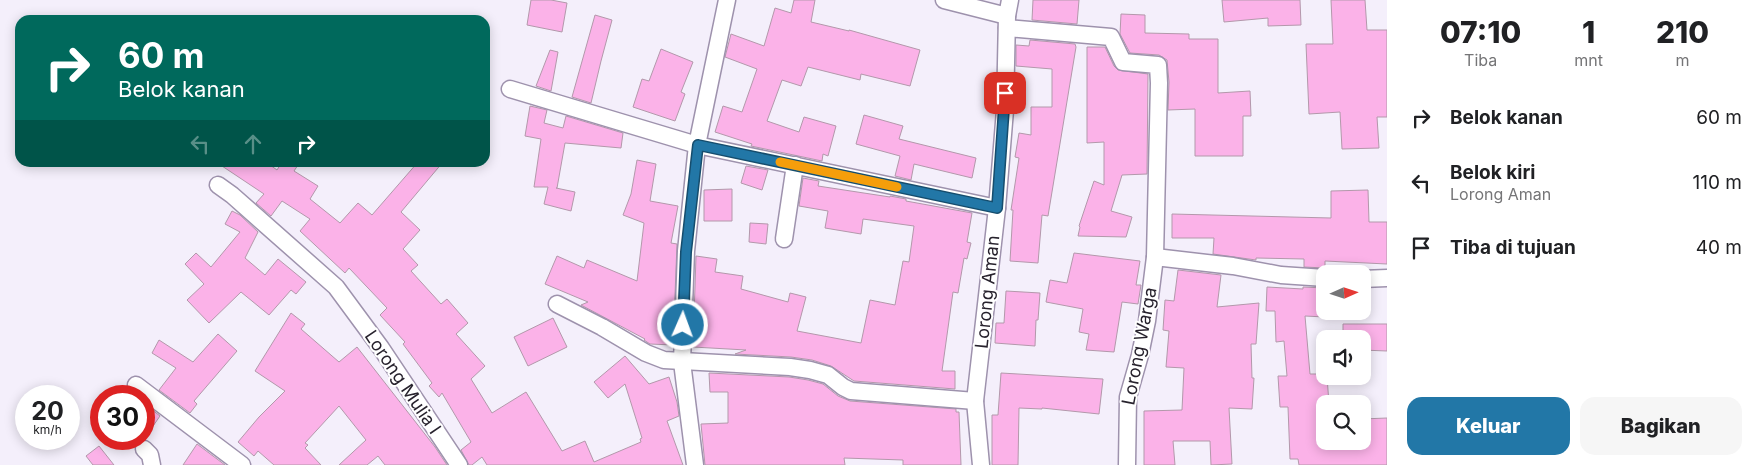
<!DOCTYPE html>
<html lang="id">
<style>
:root{--surface:#fff;--page:#f6f6f6;--text:#202124;--muted:#757577;--accent:#2277a7}
body{margin:0;font-family:Inter,sans-serif;background:var(--page);color:var(--text);height:100vh;display:flex;flex-direction:column;font-size:19px;white-space:nowrap}
*{box-sizing:border-box;margin:0}
p{font-size:16px;color:var(--muted)}
.icon{flex:none;width:28px;height:28px;fill:none;stroke:currentColor;stroke-width:2;stroke-linecap:round;stroke-linejoin:round}
.map{position:relative;flex:1;overflow:hidden}
.drawer{display:flex;flex-direction:column;background:var(--surface);width:375px}
.drawer>*{flex:none}
.banner{position:absolute;left:15px;top:15px;width:475px;height:152px;border-radius:15px;box-shadow:0 2px 12px #0003;background:#00695c;color:#fff;overflow:hidden}
.needle{width:32px;rotate:87deg}
.tools{position:absolute;left:1316px;top:265px;display:grid;gap:10px}
.tools a{display:grid;place-items:center;width:55px;height:55px;border-radius:10px;background:var(--surface);box-shadow:0 2px 12px #0003;font-size:25px}
.speed{position:absolute;left:15px;top:385px;display:flex;gap:10px;font-size:25px;font-weight:700;text-align:center}
.speed>*{display:grid;place-content:center;width:65px;height:65px;border-radius:50%;background:var(--surface);box-shadow:0 2px 12px #0003;line-height:1}
.speed small{font-size:12px;font-weight:400}
.speed .limit{border:8px solid #d22;background:#fff;color:#111}
.pin{position:absolute;display:grid;place-items:center;width:42px;height:42px;color:#fff;margin:-21px;border-radius:10px;box-shadow:0 2px 8px #0006}
.me{position:absolute;width:55px;margin:-28px;rotate:2deg;stroke-linejoin:round;filter:drop-shadow(0 0 4px #0008)}
.turn{display:flex;align-items:center;gap:18px;height:105px;padding:0 20px;font-size:22px}
.turn .icon{width:65px;height:65px;stroke-width:2.5}
.turn b{display:block;font-size:35px;line-height:42px}
.lanes{display:flex;align-items:center;height:48px;padding:0 20px;background:#0003;justify-content:center;gap:25px;direction:ltr}
.lanes .off{opacity:.35}
.eta{display:flex;justify-content:space-evenly;align-items:center;height:85px;text-align:center}
.eta b{font-size:30px;font-weight:800;line-height:35px}
.button{display:flex;gap:10px;margin-top:auto;padding:10px 20px}
.button a{flex:1;height:58px;border-radius:15px;background:var(--accent);color:#fff;font-size:20px;font-weight:800;line-height:58px;text-align:center}
.button a+a{background:var(--page);color:var(--text)}
ul{padding:0;list-style:none}
li{display:flex;align-items:center;gap:15px;height:65px;padding:0 20px}
li div{flex:1}
li b{display:block;font-size:19px}
li em{font-style:normal}
main{display:flex;flex:1;min-height:0}
.map>svg:first-child{display:block}
</style>
<main>
<div class="map">
<svg width="1387" height="465" viewBox="0 0 1387 465">
<rect width="100%" height="100%" fill="#f4effb"/>
<g fill="#fbb2e8" stroke="#b398ab">
<polygon points="531,0 551,0 567,3 562,32 527,25"/>
<polygon points="794,0 815,0 811,22 849,31 849,30 920,50 910,86 861,74 860,80 808,67 801,86 782,80 767,121 799,132 804,117 836,126 828,156 823,154 822,161 751,146 752,144 715,132 723,106 742,112 757,69 725,57 731,34 764,46 775,8 791,13"/>
<polygon points="1033,0 1079,0 1077,24 1032,20"/>
<polygon points="1222,0 1300,0 1301,25 1268,26 1268,18 1224,22"/>
<polygon points="1331,0 1365,0 1367,30 1387,30 1387,117 1377,117 1379,148 1342,149 1340,112 1309,114 1306,44 1333,44"/>
<polygon points="1121,14 1145,15 1145,33 1189,34 1189,39 1218,39 1218,93 1250,91 1251,116 1243,116 1243,156 1195,156 1195,109 1168,110 1169,82 1167,60 1159,55 1130,53 1120,34"/>
<polygon points="595,15 612,20 601,61 591,103 572,97"/>
<polygon points="1030,40 1075,44 1076,47 1048,216 1042,215 1038,263 1010,261 1013,210 1011,210 1019,158 1015,157 1019,133 1031,135 1031,107 1052,107 1052,69 1016,66 1016,45 1029,46"/>
<polygon points="1087,47 1105,47 1114,66 1118,70 1148,74 1147,174 1122,175 1111,211 1132,217 1126,237 1078,236 1080,227 1079,226 1094,181 1104,185 1104,142 1087,143"/>
<polygon points="661,49 693,62 681,92 685,94 675,121 633,107 642,79 649,81"/>
<polygon points="550,50 558,52 551,91 536,86"/>
<polygon points="530,106 547,110 544,123 563,128 566,116 623,133 621,148 565,143 557,188 556,188 575,192 571,211 544,204 548,187 534,187 541,139 525,136"/>
<polygon points="864,115 903,126 899,139 976,158 972,178 914,164 911,180 895,176 900,156 856,144"/>
<polygon points="637,160 656,164 650,201 678,206 671,243 677,244 673,345 650,344 644,340 645,339 581,305 588,302 545,284 557,256 584,268 587,260 637,281 644,223 623,215 631,194"/>
<polygon points="216,162 266,162 277,170 282,162 300,162 294,171 318,186 310,199 340,223 358,203 372,215 418,162 443,162 401,212 420,230 403,249 418,265 411,271 441,304 447,299 468,323 456,334 485,366 471,379 492,413 526,392 562,451 585,441 594,462 641,442 640,439 642,438 625,384 608,398 594,382 625,356 649,384 669,377 677,402 679,416 667,421 683,465 487,465 482,457 472,465 469,465 461,450 471,442 442,393 439,397 429,386 432,383 403,344 405,342 380,315 387,308 349,268 345,273 300,231 310,219 282,201 271,216 256,203 264,194"/>
<polygon points="746,166 768,170 762,190 741,183"/>
<polygon points="803,178 819,181 818,186 890,197 890,196 906,199 906,201 972,213 967,242 971,243 967,259 964,258 958,293 953,292 942,371 955,371 955,389 854,381 831,366 812,360 791,357 735,354 746,350 693,347 696,256 717,259 715,272 743,276 741,289 788,302 790,293 806,297 797,331 861,343 870,300 895,305 903,261 909,262 914,226 863,219 861,234 825,228 828,211 799,206"/>
<polygon points="732,189 732,221 704,221 704,190"/>
<polygon points="1368,190 1369,222 1387,222 1387,264 1325,261 1325,268 1304,267 1304,259 1256,258 1256,260 1213,254 1214,238 1172,238 1172,214 1331,218 1331,191"/>
<polygon points="232,211 240,215 258,232 245,258 265,275 278,259 306,282 296,294 291,290 269,315 241,292 209,323 187,300 204,284 185,264 196,253 211,267 240,232 225,224"/>
<polygon points="750,223 768,224 766,244 749,242"/>
<polygon points="1074,253 1140,261 1136,285 1141,285 1138,304 1122,302 1114,352 1086,350 1089,334 1079,332 1083,309 1046,302 1050,280 1067,283"/>
<polygon points="1178,270 1221,275 1217,307 1259,303 1256,344 1251,344 1252,378 1254,378 1252,409 1229,408 1232,464 1211,465 1210,441 1173,441 1175,465 1144,465 1144,411 1182,410 1184,368 1166,367 1169,331 1163,330 1165,300 1174,301"/>
<polygon points="1267,287 1303,289 1303,287 1325,288 1325,317 1305,316 1310,374 1325,374 1325,376 1327,376 1329,404 1323,405 1325,441 1362,441 1362,419 1387,418 1387,465 1299,465 1298,459 1290,459 1288,407 1280,407 1278,376 1287,376 1284,341 1276,342 1275,311 1266,311"/>
<polygon points="1006,291 1040,293 1038,320 1036,320 1035,346 995,343 996,323 1004,323"/>
<polygon points="291,313 305,324 301,329 339,362 357,347 435,447 447,465 385,465 378,456 367,465 339,465 366,440 339,406 305,443 308,445 305,448 321,465 274,465 258,451 254,456 238,442 259,417 285,391 255,371"/>
<polygon points="553,318 567,347 528,366 514,337"/>
<polygon points="1343,324 1387,324 1387,351 1362,350 1362,339 1343,339"/>
<polygon points="218,334 237,351 194,401 197,404 190,413 159,390 176,368 152,353 159,340 193,362"/>
<polygon points="709,373 789,377 808,380 823,384 838,396 850,401 956,409 956,412 959,412 961,465 903,465 903,460 844,458 845,465 705,465 701,424 728,423 728,392 710,392"/>
<polygon points="1001,373 1103,379 1099,414 1042,408 1042,409 1019,408 1018,465 992,465 992,415 998,415"/>
<polygon points="147,406 160,416 144,439 144,409"/>
<polygon points="197,444 225,465 183,465"/>
<polygon points="99,446 114,465 93,465 86,456"/>
</g>
<g fill="none" stroke-linecap="round" stroke-linejoin="round">
<defs>
<g id="minor">
<polyline points="944,0 1007,16"/>
<polyline points="1007,28 1111,37 1123,62 1158,65 1159,83 1155,257 1147,321 1140,355 1128,397 1127,465"/>
<polyline points="510,89 697,145 997,208"/>
<polyline points="218,185 232,195 336,287 381,348 459,465"/>
<polyline points="784,239 795,165"/>
<polyline points="1155,257 1233,266 1281,275 1325,278"/>
<polyline points="1362,279 1387,278"/>
<polyline points="557,304 602,327 646,353 664,360 790,367 810,370 828,375 843,387 851,391 975,401"/>
<polyline points="136,385 242,465"/>
<polyline points="144,449 150,455 152,465"/>
<polyline points="695,465 682,362 686,251 697,145 727,0"/>
<polyline points="981,465 975,401 997,208 1005,110 1007,16 1010,0"/>
</g>
</defs>
<use href="#minor" stroke="#9e92ad" stroke-width="19"/>
<use href="#minor" stroke="#fff" stroke-width="16"/>
</g>
<g fill="none" stroke-linecap="round" stroke-linejoin="round">
<defs>
<polyline id="route" points="683,325 686,252 698,145 997,208 1005,93"/>
</defs>
<use href="#route" stroke="#164d6d" stroke-width="12"/>
<use href="#route" stroke="#2277a7" stroke-width="9"/>
<polyline stroke="#f59e0b" stroke-width="9" points="780,162 897,187"/>
</g>
<g text-anchor="middle" dominant-baseline="central" stroke-width="4" stroke-linejoin="round" paint-order="stroke">
<g font-size="18" fill="#27222d" stroke="#fff">
<text transform="translate(987 292) rotate(-84)">Lorong Aman</text>
<text transform="translate(1139 346) rotate(-79)">Lorong Warga</text>
<text transform="translate(403 382) rotate(56)">Lorong Mulia I</text>
</g>
</g>
</svg>
<div class="tools">
<a><svg class="needle" viewBox="-14 -14 28 28"><path d="M0-13l5 13h-10z" fill="#e53935"/><path d="M0 13l5-13h-10z" fill="#757577"/></svg></a>
<a><svg class="icon" aria-label="sound" viewBox="0 0 24 24"><path d="M4 9h4l5-4v14l-5-4H4zM17 9q2 3 0 6"/></svg></a>
<a><svg class="icon" aria-label="search" viewBox="0 0 24 24"><circle cx="10" cy="10" r="6"/><path d="M15 15l6 6"/></svg></a>
</div>
<div class="speed"><div>20<small>km/h</small></div><div class="limit">30</div></div>
<div class="pin" style="left:1005px;top:93px;background:#d93025"><svg class="icon" aria-label="arrive" viewBox="0 0 24 24"><path d="M6 21V4h12l-3 4 3 4H6"/></svg></div>
<svg class="me" style="left:683px;top:325px" viewBox="-20 -20 40 40"><circle r="17" fill="#2277a7" stroke="#fff" stroke-width="3"/><path d="M0-11L8 9 0 5-8 9z" fill="#fff"/></svg>
<div class="banner">
<div class="turn"><svg class="icon" aria-label="right" viewBox="0 0 24 24"><path d="M7 20v-9h11M14 6l5 5-5 5"/></svg><div><b>60 m</b>Belok kanan</div></div>
<div class="lanes"><svg class="icon off" aria-label="left" viewBox="0 0 24 24"><path d="M17 20v-9H6M10 6l-5 5 5 5"/></svg><svg class="icon off" aria-label="ahead" viewBox="0 0 24 24"><path d="M12 20V5M6 11l6-6 6 6"/></svg><svg class="icon" aria-label="right" viewBox="0 0 24 24"><path d="M7 20v-9h11M14 6l5 5-5 5"/></svg></div>
</div>
</div>
<section class="drawer">
<div class="eta">
<div><b>07:10</b><p>Tiba</p></div>
<div><b>1</b><p>mnt</p></div>
<div><b>210</b><p>m</p></div>
</div>
<ul>
<li><svg class="icon" aria-label="right" viewBox="0 0 24 24"><path d="M7 20v-9h11M14 6l5 5-5 5"/></svg><div><b>Belok kanan</b></div><em>60 m</em></li>
<li><svg class="icon" aria-label="left" viewBox="0 0 24 24"><path d="M17 20v-9H6M10 6l-5 5 5 5"/></svg><div><b>Belok kiri</b><p>Lorong Aman</p></div><em>110 m</em></li>
<li><svg class="icon" aria-label="arrive" viewBox="0 0 24 24"><path d="M6 21V4h12l-3 4 3 4H6"/></svg><div><b>Tiba di tujuan</b></div><em>40 m</em></li>
</ul>
<div class="button"><a>Keluar</a><a>Bagikan</a></div>
</section>
</main>
